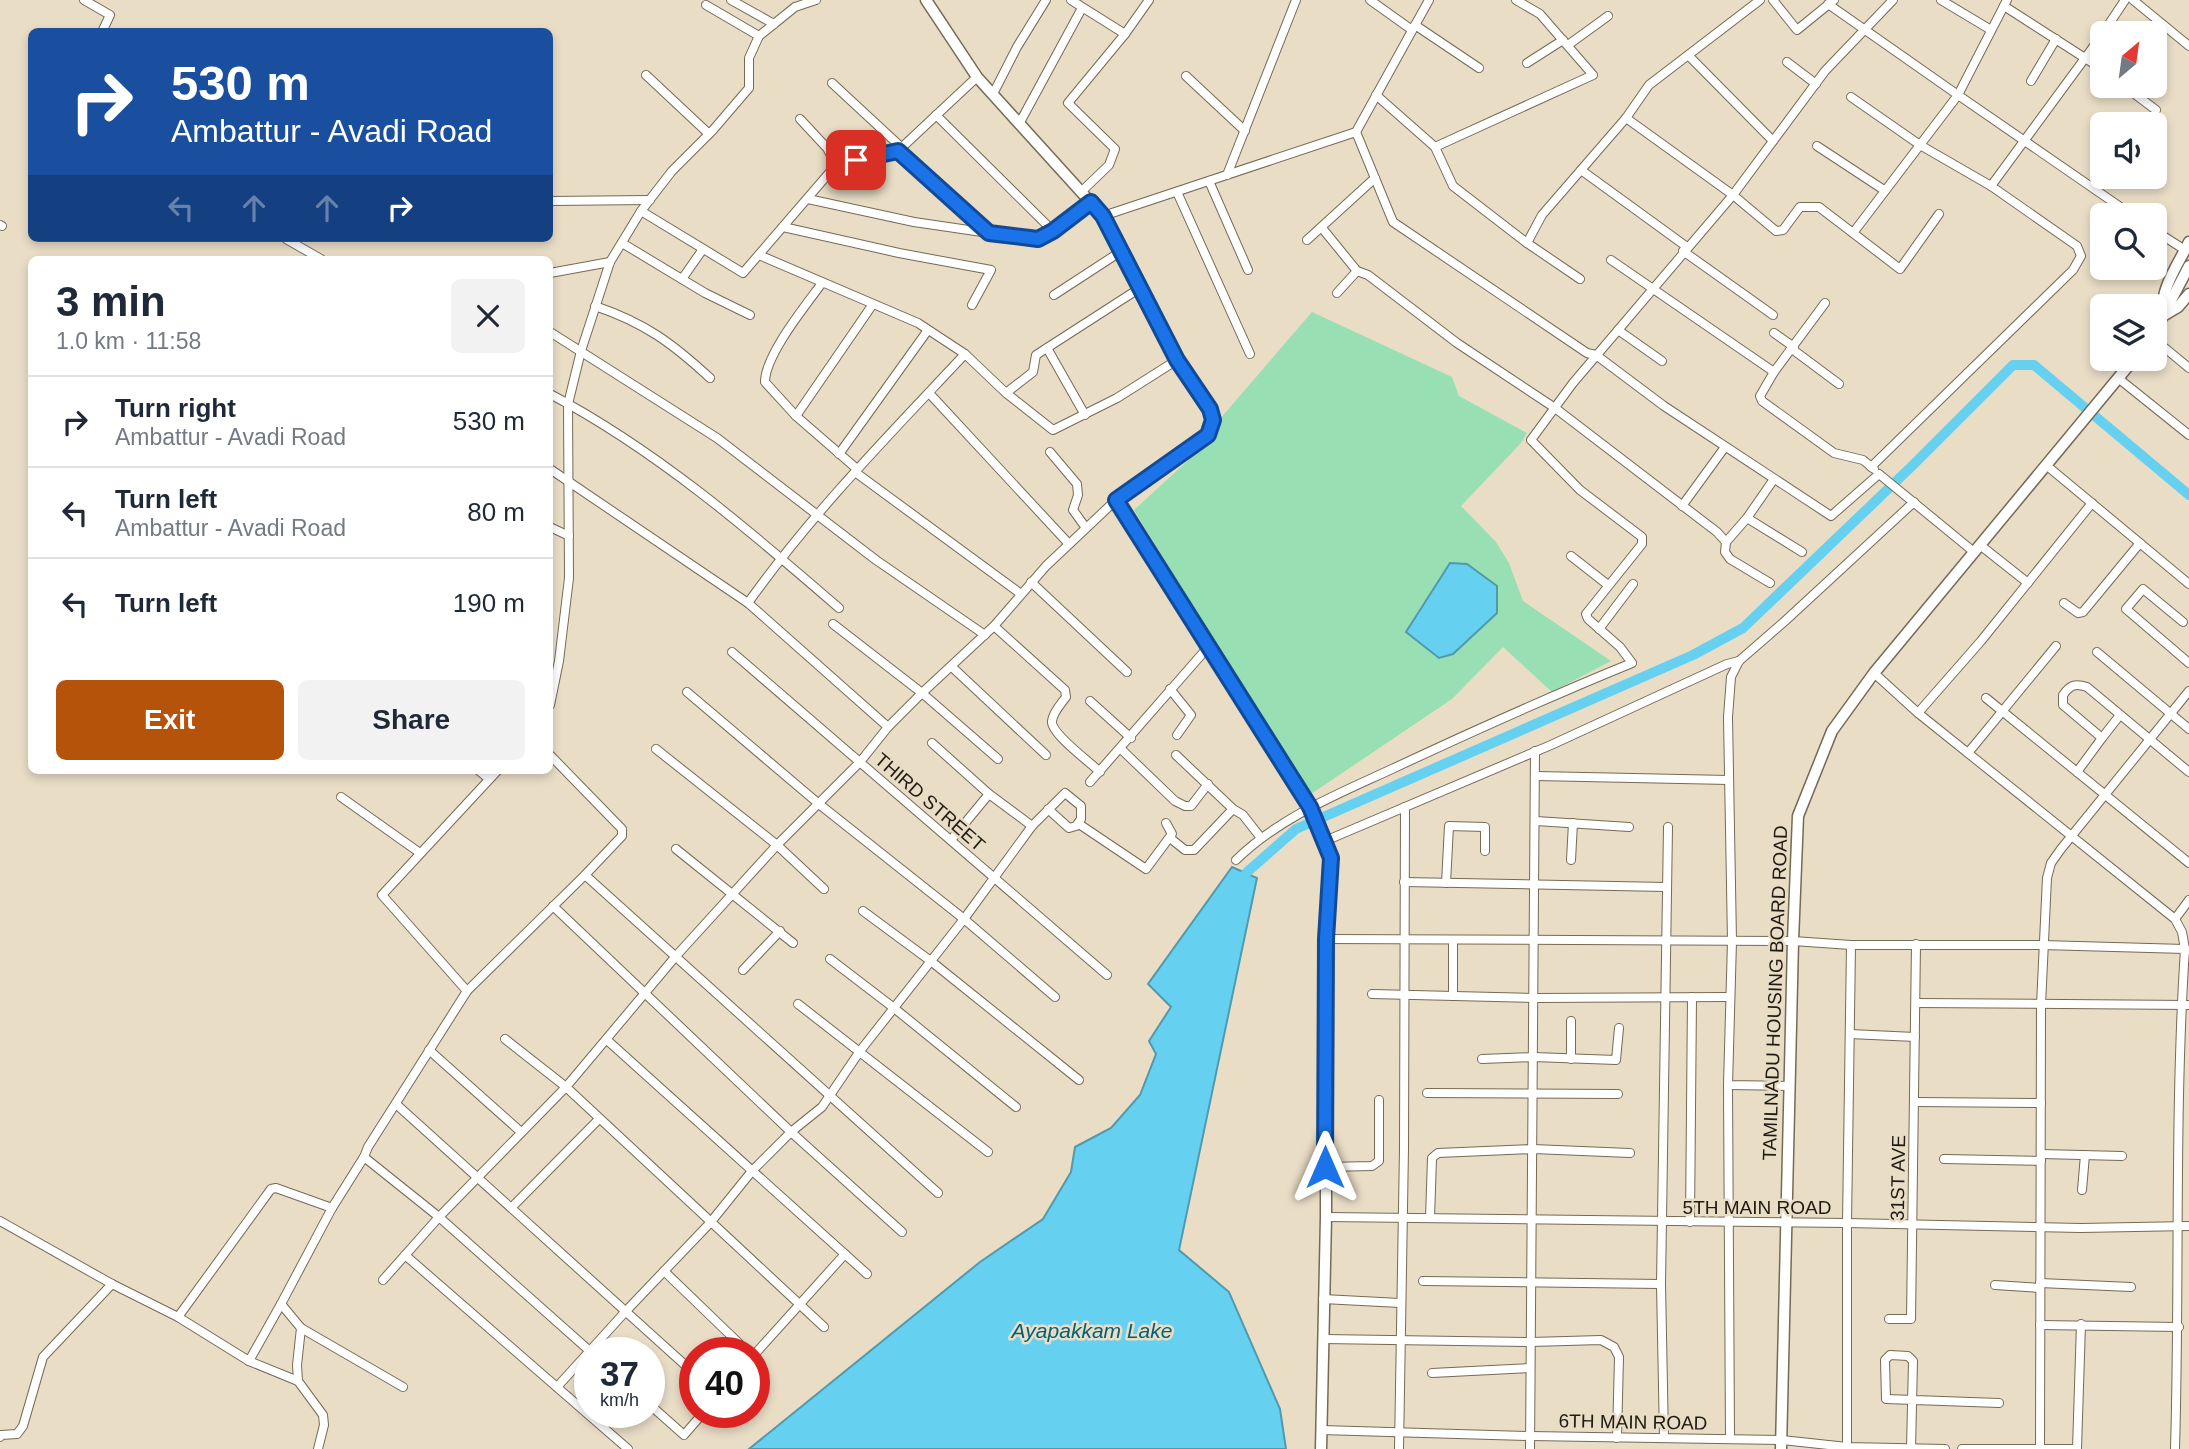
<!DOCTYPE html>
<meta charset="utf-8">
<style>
:root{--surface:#fff;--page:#f2f2f3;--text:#1f2937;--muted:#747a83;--line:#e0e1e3;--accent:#b45309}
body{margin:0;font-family:Helvetica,sans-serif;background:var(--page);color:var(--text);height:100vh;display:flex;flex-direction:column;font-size:26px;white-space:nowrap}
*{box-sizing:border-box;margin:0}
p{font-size:23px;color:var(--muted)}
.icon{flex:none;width:38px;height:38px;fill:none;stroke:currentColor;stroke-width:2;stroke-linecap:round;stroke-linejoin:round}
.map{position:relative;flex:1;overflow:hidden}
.side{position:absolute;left:28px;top:256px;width:525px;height:518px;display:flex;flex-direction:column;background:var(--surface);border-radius:10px;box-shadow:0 4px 10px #0003}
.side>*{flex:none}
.banner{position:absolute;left:28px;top:28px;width:525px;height:214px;border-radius:10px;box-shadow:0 4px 10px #0003;background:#1a4fa0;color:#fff;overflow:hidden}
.needle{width:46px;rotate:29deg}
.fabs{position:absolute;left:2090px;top:21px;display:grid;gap:14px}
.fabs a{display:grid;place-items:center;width:77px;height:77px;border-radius:10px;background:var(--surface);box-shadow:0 4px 10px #0003;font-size:35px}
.speed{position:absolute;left:574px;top:1337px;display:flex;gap:14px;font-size:35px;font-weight:700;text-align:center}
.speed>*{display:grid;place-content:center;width:91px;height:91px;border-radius:50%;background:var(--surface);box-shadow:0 4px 10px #0003;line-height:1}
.speed small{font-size:18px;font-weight:400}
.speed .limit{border:10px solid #d22;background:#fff;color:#111}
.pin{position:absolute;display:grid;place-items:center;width:60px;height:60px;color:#fff;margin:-30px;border-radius:14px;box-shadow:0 4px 10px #0006}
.me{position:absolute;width:77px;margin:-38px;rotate:0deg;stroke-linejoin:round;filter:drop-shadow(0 0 5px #0008)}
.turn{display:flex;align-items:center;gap:24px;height:147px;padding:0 28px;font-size:32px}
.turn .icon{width:91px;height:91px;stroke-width:2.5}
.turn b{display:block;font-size:49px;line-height:60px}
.lanes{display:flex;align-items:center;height:66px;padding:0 28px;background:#0003;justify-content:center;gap:35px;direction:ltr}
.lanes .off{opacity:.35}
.round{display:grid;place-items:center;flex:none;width:74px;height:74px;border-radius:10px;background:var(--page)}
.head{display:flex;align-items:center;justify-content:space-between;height:119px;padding:0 28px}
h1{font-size:42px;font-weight:600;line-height:52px}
.cta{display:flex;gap:14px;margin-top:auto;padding:14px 28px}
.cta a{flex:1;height:80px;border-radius:10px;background:var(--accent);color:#fff;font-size:28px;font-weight:600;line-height:80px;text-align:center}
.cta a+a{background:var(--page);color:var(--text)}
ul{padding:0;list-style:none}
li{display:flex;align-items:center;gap:21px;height:91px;padding:0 28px;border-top:2px solid var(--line)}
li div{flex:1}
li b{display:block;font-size:26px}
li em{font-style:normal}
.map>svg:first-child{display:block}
</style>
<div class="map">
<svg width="2189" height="1449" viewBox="0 0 2189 1449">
<rect width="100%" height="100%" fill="#e9ddc6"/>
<polygon fill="#98dfb3" points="1312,312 1452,377 1459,396 1527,433 1521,443 1461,506 1496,542 1509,563 1523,601 1611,661 1552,692 1503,647 1452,699 1308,796 1134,510 1206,444 1213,427"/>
<g fill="#66d0f0" stroke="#519aad" stroke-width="2">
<polygon points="1450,563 1467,564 1497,586 1497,613 1453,654 1439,658 1406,632"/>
<polygon points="1232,867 1257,878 1179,1250 1229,1292 1280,1409 1286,1449 749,1449 980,1262 1043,1219 1071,1172 1075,1147 1111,1128 1140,1095 1156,1054 1149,1041 1171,1007 1148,984"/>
</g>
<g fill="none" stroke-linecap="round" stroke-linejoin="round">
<polyline stroke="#66d0f0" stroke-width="10" points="1246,873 1296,829 1693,655 1743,628 1911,467 2013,365 2034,365 2189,495"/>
<defs>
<g id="minor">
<polyline points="84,0 110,15 102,32"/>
<polyline points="731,0 774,24"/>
<polyline points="1071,0 1125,34"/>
<polyline points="1370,0 1412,30"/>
<polyline points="1773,0 1797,30 1834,0"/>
<polyline points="1941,0 1991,30"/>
<polyline points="2007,0 1958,95 2132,215"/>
<polyline points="2133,0 2189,46"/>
<polyline points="1828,4 1958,95 1853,233"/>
<polyline points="706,5 759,36"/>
<polyline points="2004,6 2102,69"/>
<polyline points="1415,25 1479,68"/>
<polyline points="2103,33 2125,0"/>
<polyline points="1568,45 1608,16"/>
<polyline points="1689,56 1773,141"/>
<polyline points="1787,62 1816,84"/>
<polyline points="1527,63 1563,40"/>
<polyline points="646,75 709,134"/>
<polyline points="1186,76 1245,131"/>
<polyline points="977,77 898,151 989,233"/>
<polyline points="2031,81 2056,39"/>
<polyline points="832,83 901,147"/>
<polyline points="2124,86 2156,110"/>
<polyline points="993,94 1017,47 1046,0"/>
<polyline points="1376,95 1435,147 1453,186 1527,243 1542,215 1626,118 1649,85 1760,0"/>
<polyline points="1851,97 1920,145 1991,186 2077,246 2081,256 2073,270 1871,467"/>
<polyline points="936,115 1053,231 1091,203"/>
<polyline points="1626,118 1733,195 1776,231 1783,230 1800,207 1819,207 1900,269 1939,214"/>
<polyline points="800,119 827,148 836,165"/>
<polyline points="1019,124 1082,8"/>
<polyline points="1356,132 1393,222 1587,353 1596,355 1664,406 1831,516 1879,474 1974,552"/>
<polyline points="1817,146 1884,190"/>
<polyline points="1435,147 1593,75 1540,14 1516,0"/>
<polyline points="1581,170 1687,247"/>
<polyline points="1227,175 1296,0"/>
<polyline points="1209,181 1248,270"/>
<polyline points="1991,186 2102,35"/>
<polyline points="1081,192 1109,165 1115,149 1068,103 1125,34 1149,0"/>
<polyline points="1177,192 1250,354"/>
<polyline points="808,199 914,222 989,233 1038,239 1053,231"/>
<polyline points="550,201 650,200"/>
<polyline points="641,211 743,273 836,165 898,151"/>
<polyline points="1103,216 1356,132 1429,0"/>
<polyline points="0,225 2,226"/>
<polyline points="783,227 899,253 991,270 972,305"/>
<polyline points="1322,228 1357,271 1368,275 1457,343 1555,408 1717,532 1726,542 1725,552 1730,559 1770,583"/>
<polyline points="2154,230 2185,250"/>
<polyline points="286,239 321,259"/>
<polyline points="1307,240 1375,178"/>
<polyline points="622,243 705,293 750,315"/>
<polyline points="1527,243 1580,279"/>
<polyline points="1683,251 1773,315"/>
<polyline points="759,255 918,323 965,354 1006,393 1053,430 1117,398 1177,360"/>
<polyline points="1611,260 1774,372"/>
<polyline points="550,273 610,262"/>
<polyline points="682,279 703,249"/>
<path d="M822 283C806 305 765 355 765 382L796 416 857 469"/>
<polyline points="1337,293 1357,271"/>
<polyline points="1054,295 1120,252"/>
<polyline points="1825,303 1774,372 1760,396 1762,401 1834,453 1863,460 1874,469"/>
<path d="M595 306C645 323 672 343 710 378"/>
<polyline points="1618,330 1662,361"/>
<polyline points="550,332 717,438 876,560 985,635"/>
<polyline points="1774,333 1794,347"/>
<polyline points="2154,339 2189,368"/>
<polyline points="1047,348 1085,415"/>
<polyline points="1792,349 1839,384"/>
<polyline points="2118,378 2189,435"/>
<polyline points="929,393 1069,544"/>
<polyline points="1006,393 1033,372 1036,355 1140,288"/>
<path d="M550 394C656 450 749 530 839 608"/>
<polyline points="796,416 873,304"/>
<polyline points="1050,452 1077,484 1078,495 1073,510 1086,528"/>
<polyline points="839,454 928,330"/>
<polyline points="2046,465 2189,584"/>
<path d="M550 469 748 603C812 513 890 434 965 354"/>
<polyline points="855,472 1021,594"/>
<polyline points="1682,506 1725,447"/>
<polyline points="1747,518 1774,479"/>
<polyline points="550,527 569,536"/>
<polyline points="1726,542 1747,518 1802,552"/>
<polyline points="1980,545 2028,583"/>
<polyline points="1571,556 1608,585"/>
<polyline points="1031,582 1127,672"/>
<polyline points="748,603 888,727"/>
<polyline points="2064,603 2078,613 2083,612 2140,543"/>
<polyline points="2183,622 2143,589 2126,609 2189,663"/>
<polyline points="833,624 922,693 998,759"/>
<path d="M994 626 1065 690 1066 697C1061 704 1053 712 1052 721 1050 733 1091 763 1100 772"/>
<polyline points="1599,629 1633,584"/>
<polyline points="732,652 1107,975"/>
<polyline points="2097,652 2189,729"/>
<polyline points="952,667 1046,755"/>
<polyline points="1874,673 1918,713 2175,919 2182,932 2185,949 2188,950"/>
<polyline points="1170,689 1191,715 1177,735"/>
<polyline points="687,692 819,804 964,919 1055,997"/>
<polyline points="1986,698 2189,863"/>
<polyline points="1090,701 1131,738"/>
<polyline points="550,705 559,661 569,578 568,404 581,351 610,262 641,211 672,171 713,130 749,88 749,58 759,36 795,7 816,0"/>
<polyline points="1918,713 1981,641 2092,503"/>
<polyline points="2102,738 2120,715"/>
<polyline points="932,743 989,794"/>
<polyline points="656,749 777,845 824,889"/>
<polyline points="1121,749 1175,801 1185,806 1191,806 1208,784"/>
<polyline points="1968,753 2056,646"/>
<polyline points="1176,755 1233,809 1243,815 1261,838"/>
<polyline points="478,770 489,779"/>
<path d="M2077 772 2102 738 2063 705V695C2070 685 2075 683 2087 687L2189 772"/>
<polyline points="1536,776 1729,780"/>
<polyline points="1090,782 1209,646"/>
<polyline points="341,797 420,853"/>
<polyline points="1536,821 1629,827"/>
<polyline points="1079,824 1146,869 1172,834 1166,823"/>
<polyline points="1170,838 1185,850 1194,850 1233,809"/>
<polyline points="951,840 989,794 1032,826"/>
<polyline points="1325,841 1551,745 1727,664 1739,661"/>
<polyline points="676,849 793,943"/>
<path d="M1236 860C1280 817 1338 794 1392 769 1471 732 1551 696 1632 663L1620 647 1588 619 1586 614 1642 544V537L1580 490 1531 440 1573 383 1733 195 1825 71 1893 0"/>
<polyline points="1571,860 1573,823"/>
<polyline points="585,875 938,1193"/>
<polyline points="1404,882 1666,887"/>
<polyline points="1446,883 1449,826 1485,827 1485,851"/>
<polyline points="553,906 791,1132 902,1232"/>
<polyline points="863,911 932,962 1079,1080"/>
<polyline points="2175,919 2189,900"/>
<path d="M1326 939 1793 941 1851 945H2042L2185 949C2174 1115 2180 1282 2175 1449"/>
<polyline points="1453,940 1453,996"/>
<polyline points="830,959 894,1008 1016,1107"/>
<polyline points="743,970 780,931"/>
<polyline points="467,991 585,875 622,836 622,829 550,755"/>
<polyline points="1372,994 1535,998 1729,997"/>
<polyline points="1916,1003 2189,1005"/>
<polyline points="798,1004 988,1152"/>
<polyline points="1571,1021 1571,1059"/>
<polyline points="1850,1034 1915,1037"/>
<polyline points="505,1039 566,1087 824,1327"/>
<polyline points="607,1040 867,1274"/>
<polyline points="429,1050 521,1132"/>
<polyline points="1482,1059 1534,1057 1616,1060 1619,1028"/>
<polyline points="1728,1085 1730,1439"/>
<polyline points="1789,1086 1728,1085 1732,941 1728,717 1731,677 1739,661 1785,621 1914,502"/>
<polyline points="1427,1093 1618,1094"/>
<polyline points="1915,1102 2041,1103"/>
<polyline points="396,1104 695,1374"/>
<polyline points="2041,1154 2122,1156"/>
<polyline points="364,1157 439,1217 592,1353"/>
<polyline points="1944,1159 2041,1161"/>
<polyline points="1326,1167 1372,1166 1379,1161 1379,1100"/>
<polyline points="2082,1190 2085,1155"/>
<polyline points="512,1207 599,1119"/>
<polyline points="1326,1217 1847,1223 2081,1228 2189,1226"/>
<polyline points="1430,1218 1432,1158 1438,1153 1533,1149 1630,1153"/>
<polyline points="0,1221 112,1284 178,1317 271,1189 276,1188 332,1208 364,1157 368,1147 467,991 382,895 498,770"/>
<polyline points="1690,1222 1692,997"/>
<polyline points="405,1255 628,1449"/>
<polyline points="664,1271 749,1353"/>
<polyline points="383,1280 439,1217 566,1087 676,956 777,845 860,762 888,727 922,693 994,626 1046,566 1116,500"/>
<polyline points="1423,1281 1661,1284 1668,827"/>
<polyline points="2040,1283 2131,1287"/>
<polyline points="1661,1284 1664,1438"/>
<polyline points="1995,1285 2040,1288"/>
<polyline points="1323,1299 1400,1303"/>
<polyline points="178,1317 249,1361 281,1304"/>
<polyline points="1889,1319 1911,1319 1916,944"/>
<polyline points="2040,1325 2179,1327"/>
<polyline points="301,1328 403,1387"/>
<polyline points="1323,1339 1531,1342 1601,1340 1614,1347 1619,1357 1617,1438"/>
<polyline points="754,1355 845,1254"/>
<polyline points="249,1361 298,1381"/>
<polyline points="1432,1373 1530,1368"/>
<polyline points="557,1387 626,1311 710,1223 752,1171 791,1132 822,1107 860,1051 964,919 1032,826 1065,793 1081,806 1081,819 1076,826 1069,828 1048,809"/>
<polyline points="649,1404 684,1435 704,1412"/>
<polyline points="1321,1430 1530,1436 1782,1440 1847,1447 1945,1449"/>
<polyline points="0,1437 1,1435 17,1434 23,1426 43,1357 112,1284"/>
<polyline points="318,1449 324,1425 323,1415 298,1381 297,1365 301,1328 281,1304 332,1208"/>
<polyline points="1399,1449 1404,1148 1405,807"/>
<polyline points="1530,1449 1535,751"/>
<polyline points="1847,1449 1847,1223 1851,945"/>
<polyline points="1911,1449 1913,1361 1908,1356 1890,1355 1885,1360 1886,1399 1999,1403"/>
<polyline points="1962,1449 2076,1449"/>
<polyline points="2040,1449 2041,1005 2047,878 2051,863 2061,849 2189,691"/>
<polyline points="2077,1449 2081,1324"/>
</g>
<g id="tertiary">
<polyline points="926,0 977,77 1103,216 1177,360 1210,409 1213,420 1211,431 1201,442 1116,500 1310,807 1331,858 1326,939 1326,1217 1321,1449"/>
<path d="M2189 242C2178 265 2159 290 2163 316L2178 307 2189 294"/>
<polyline points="2154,333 2189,266"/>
<polyline points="1781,1449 1793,941 1798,816 1832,731 1874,673 2134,359"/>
</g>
</defs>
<use href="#minor" stroke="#756a56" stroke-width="10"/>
<use href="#tertiary" stroke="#756a56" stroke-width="13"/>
<use href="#minor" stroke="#fff" stroke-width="8"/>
<use href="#tertiary" stroke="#fff" stroke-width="10"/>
</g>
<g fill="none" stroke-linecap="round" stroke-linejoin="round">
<defs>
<polyline id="route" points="856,160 898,151 989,233 1038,239 1053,231 1091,202 1103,216 1177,360 1210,409 1213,420 1208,435 1116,500 1310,807 1331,858 1326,939 1325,1167"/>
</defs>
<use href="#route" stroke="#114b97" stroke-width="18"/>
<use href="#route" stroke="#1a73e8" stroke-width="12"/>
</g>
<g text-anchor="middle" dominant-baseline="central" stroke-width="5" stroke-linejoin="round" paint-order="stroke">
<g font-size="19" fill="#1f1b12" stroke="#e9ddc6">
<text transform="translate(930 802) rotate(41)">THIRD STREET</text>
<text transform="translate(1775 993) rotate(-88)">TAMILNADU HOUSING BOARD ROAD</text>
<text transform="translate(1898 1178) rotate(-89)">31ST AVE</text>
<text x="1757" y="1207">5TH MAIN ROAD</text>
<text transform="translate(1633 1422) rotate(1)">6TH MAIN ROAD</text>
</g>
<g font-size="21" font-style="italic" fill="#026176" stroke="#e9ddc6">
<text x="1092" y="1330">Ayapakkam Lake</text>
</g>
</g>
</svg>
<div class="fabs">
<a><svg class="needle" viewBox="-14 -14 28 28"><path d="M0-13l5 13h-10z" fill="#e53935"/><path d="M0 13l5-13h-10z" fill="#747a83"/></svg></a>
<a><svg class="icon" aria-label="sound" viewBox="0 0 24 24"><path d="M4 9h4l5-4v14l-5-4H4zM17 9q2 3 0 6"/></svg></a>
<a><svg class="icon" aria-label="search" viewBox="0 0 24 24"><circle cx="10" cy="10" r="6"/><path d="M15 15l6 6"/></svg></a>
<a><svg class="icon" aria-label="layers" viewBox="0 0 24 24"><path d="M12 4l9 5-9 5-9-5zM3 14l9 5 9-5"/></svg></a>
</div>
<div class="speed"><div>37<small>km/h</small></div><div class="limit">40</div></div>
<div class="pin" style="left:856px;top:160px;background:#d93025"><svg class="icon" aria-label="arrive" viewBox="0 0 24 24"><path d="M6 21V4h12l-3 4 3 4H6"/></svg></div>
<svg class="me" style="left:1325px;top:1167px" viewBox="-20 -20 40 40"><path d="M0-17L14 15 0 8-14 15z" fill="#1a73e8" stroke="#fff" stroke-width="4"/></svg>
<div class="banner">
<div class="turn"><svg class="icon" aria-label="right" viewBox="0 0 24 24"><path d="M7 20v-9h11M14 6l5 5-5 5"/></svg><div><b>530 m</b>Ambattur - Avadi Road</div></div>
<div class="lanes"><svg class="icon off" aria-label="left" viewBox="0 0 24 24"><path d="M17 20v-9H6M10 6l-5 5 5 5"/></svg><svg class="icon off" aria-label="ahead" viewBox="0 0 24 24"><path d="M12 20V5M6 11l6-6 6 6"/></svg><svg class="icon off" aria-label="ahead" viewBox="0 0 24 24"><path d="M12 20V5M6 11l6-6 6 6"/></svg><svg class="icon" aria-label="right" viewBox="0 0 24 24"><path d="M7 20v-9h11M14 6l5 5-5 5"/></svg></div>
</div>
<section class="side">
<div class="head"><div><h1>3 min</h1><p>1.0 km · 11:58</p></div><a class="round"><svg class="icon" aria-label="close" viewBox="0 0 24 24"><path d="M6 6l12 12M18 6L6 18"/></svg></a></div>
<ul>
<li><svg class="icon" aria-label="right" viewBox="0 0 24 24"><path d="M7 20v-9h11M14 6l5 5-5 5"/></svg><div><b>Turn right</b><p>Ambattur - Avadi Road</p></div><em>530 m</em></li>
<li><svg class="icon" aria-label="left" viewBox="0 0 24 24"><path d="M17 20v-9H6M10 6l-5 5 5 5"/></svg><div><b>Turn left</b><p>Ambattur - Avadi Road</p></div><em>80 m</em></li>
<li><svg class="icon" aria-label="left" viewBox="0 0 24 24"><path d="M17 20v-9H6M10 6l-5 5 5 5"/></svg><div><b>Turn left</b></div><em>190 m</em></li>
</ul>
<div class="cta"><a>Exit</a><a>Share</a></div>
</section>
</div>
